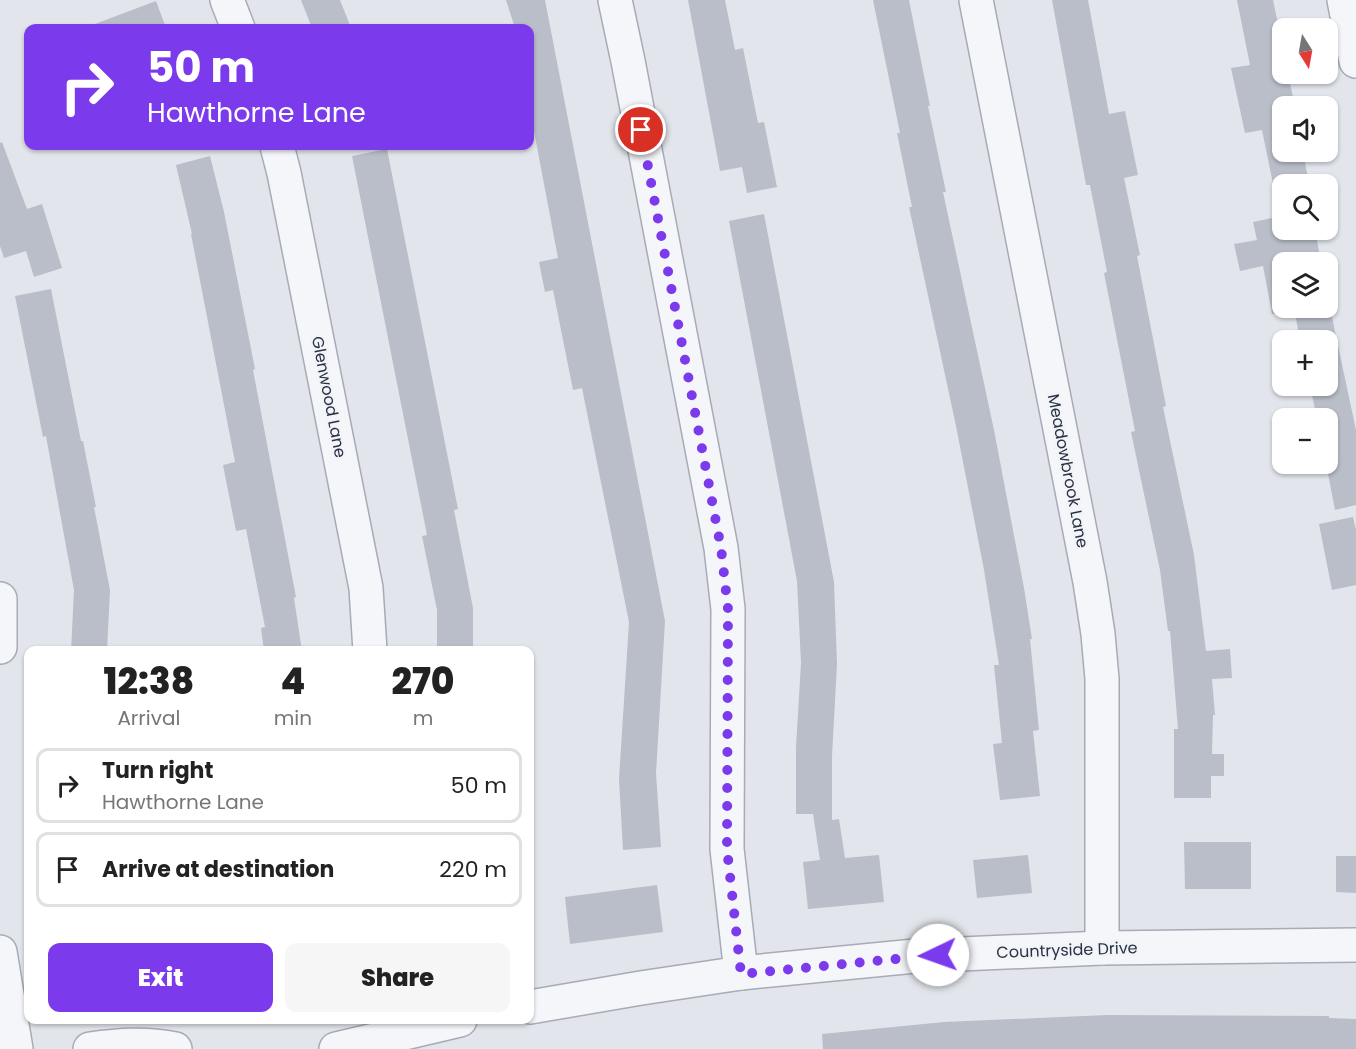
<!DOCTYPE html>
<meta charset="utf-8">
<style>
:root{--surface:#fff;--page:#f6f6f6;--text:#222;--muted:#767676;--line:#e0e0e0;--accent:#7c3aed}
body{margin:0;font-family:Poppins,sans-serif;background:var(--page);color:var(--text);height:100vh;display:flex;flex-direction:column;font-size:22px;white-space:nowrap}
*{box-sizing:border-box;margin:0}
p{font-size:20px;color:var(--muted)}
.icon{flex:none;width:33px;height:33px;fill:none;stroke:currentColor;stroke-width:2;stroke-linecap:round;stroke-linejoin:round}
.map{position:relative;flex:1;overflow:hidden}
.sheet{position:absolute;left:24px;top:646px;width:510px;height:378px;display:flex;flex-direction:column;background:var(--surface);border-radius:12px;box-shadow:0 2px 4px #0004}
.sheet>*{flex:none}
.banner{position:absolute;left:24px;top:24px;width:510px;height:126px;border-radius:12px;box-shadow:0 2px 4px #0004;background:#7c3aed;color:#fff;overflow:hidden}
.needle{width:39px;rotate:169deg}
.controls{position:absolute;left:1272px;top:18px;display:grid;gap:12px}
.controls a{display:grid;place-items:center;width:66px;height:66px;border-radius:12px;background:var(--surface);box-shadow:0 2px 4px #0004;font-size:30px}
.pin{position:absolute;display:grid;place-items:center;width:51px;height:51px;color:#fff;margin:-26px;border:3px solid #fff;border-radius:50%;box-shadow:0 2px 6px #0007}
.me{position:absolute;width:66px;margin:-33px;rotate:267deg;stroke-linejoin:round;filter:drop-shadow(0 0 4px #0008)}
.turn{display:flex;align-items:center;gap:21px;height:126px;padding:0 24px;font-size:27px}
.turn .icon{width:78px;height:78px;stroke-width:2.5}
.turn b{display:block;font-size:42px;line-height:51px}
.eta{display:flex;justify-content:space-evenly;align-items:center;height:102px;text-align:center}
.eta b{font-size:36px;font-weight:800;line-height:42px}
.primary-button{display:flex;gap:12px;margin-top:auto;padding:12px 24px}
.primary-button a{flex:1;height:69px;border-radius:12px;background:var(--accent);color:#fff;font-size:24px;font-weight:800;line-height:69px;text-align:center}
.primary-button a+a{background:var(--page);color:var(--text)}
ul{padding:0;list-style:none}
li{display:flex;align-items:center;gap:18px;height:75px;margin:0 12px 9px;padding:0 12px;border:3px solid var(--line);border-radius:12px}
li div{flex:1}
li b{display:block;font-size:22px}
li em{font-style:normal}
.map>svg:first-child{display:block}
</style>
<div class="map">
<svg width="1356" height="1049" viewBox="0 0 1356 1049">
<rect width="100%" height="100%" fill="#e2e5eb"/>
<g fill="#b9bec9">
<polygon points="301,0 340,0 351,28 312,28"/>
<polygon points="506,0 545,0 665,621 656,773 661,847 623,850 619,779 629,622 582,388 573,390 553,290 545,292 539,262 558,258 530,110 530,28 515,28"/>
<polygon points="688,0 725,0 735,50 743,48 758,123 764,122 777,187 747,193 742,167 720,171"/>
<polygon points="873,0 909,0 930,106 928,106 946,192 943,192 994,430 1024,588 1032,639 1030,639 1039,730 1033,731 1040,796 1000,800 993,744 1002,743 994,665 999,665 984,570 956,426 909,207 912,207 897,133 900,133"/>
<polygon points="1052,0 1088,0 1109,114 1125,111 1138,175 1124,178 1140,255 1137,256 1166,406 1163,407 1194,555 1206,651 1230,649 1232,678 1212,679 1215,715 1213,715 1212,754 1224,754 1224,776 1211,776 1211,798 1174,798 1174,729 1178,729 1170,631 1168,631 1160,570 1131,432 1135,431 1104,273 1107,272 1090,185 1086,185"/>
<polygon points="1237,0 1273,0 1282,43 1282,74 1288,74 1293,97 1282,99 1282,152 1303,152 1309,184 1273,184 1262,130 1245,133 1231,68 1250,65"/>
<polygon points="156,1 166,28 88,28 87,27"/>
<polygon points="2,142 27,209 42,204 62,268 34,277 26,251 4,258 0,246 0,143"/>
<polygon points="387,149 458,509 454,510 473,608 473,651 437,651 437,610 422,536 427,535 352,156"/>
<polygon points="210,156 224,212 255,369 253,370 296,597 294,598 302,651 264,651 261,628 265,627 246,529 236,531 223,465 235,462 191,234 192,234 176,165"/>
<polygon points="764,214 834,582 837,664 832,756 832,820 839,819 845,858 879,855 884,902 808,909 803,862 820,860 813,814 796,814 796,747 801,663 797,581 729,221"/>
<polygon points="1282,216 1282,230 1315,230 1321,262 1282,262 1282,313 1272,314 1263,266 1240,271 1234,244 1257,240 1253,222"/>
<polygon points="51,289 81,441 83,441 96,507 94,507 110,590 107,651 71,651 74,590 46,436 43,437 15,296"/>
<polygon points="1294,308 1330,308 1356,430 1356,505 1335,510 1328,474 1328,418 1317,418 1310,386 1328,386 1328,340 1300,340"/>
<polygon points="1353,517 1356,530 1356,585 1332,590 1319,524"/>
<polygon points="1184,842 1251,842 1251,889 1185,889"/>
<polygon points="1028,855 1032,893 977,898 973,860"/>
<polygon points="1336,856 1356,856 1356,893 1336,892"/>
<polygon points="657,885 663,932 570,944 565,897"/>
<polygon points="1108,1015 1329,1016 1329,1018 1356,1019 1356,1049 823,1049 822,1034 944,1022"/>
</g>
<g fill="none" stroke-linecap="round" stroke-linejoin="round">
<defs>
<g id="minor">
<polyline points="227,0 238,28"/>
<polyline points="615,0 628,61 721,548 728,609 727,849 741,973"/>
<polyline points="976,0 1090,582 1098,634 1102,679 1102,948"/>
<polyline points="1344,0 1356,61"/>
<polyline points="277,146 284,173 366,588 370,651"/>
<polyline points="0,599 0,647"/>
<polyline points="0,952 16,1049"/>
<polyline points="530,1007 641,988 741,973 915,956 1102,948 1356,945"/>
<path d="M90 1049C119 1045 146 1043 175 1049"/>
<polyline points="336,1049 460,1020"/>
</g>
</defs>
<use href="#minor" stroke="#a7abb6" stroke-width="36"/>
<use href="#minor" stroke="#f5f6f9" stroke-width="33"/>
</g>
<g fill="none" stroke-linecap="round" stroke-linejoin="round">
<polyline stroke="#7c3aed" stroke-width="10" stroke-dasharray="0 18" points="641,130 721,548 728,609 727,849 741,974 938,955"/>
</g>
<g text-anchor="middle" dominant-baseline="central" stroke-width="5" stroke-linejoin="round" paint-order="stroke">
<g font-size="16" fill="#293144" stroke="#f2f4f8">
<text transform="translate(329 397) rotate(79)">Glenwood Lane</text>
<text transform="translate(1068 471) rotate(79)">Meadowbrook Lane</text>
<text transform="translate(1067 950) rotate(-2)">Countryside Drive</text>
</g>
</g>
</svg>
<div class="controls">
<a><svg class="needle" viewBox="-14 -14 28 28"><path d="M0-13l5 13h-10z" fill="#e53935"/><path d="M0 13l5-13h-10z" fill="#767676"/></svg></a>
<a><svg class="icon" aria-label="sound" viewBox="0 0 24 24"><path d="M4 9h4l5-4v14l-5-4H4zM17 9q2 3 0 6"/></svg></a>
<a><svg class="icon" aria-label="search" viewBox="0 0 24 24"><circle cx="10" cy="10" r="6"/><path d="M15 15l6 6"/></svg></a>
<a><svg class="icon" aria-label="layers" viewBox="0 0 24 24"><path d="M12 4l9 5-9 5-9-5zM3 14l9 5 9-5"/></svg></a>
<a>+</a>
<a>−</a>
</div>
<div class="pin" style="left:641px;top:130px;background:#d93025"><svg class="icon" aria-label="arrive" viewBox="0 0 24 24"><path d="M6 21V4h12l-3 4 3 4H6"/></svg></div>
<svg class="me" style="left:938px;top:955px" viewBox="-20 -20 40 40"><circle r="19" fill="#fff"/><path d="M0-13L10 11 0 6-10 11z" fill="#7c3aed"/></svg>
<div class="banner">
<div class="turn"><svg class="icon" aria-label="right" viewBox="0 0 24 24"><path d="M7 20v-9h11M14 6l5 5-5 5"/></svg><div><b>50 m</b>Hawthorne Lane</div></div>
</div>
<section class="sheet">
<div class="eta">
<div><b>12:38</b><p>Arrival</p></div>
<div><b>4</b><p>min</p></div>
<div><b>270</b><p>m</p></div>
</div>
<ul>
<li><svg class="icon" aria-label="right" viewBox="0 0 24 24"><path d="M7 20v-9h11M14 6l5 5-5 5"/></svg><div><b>Turn right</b><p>Hawthorne Lane</p></div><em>50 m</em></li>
<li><svg class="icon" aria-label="arrive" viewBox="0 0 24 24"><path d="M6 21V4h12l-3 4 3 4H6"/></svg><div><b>Arrive at destination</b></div><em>220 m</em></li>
</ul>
<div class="primary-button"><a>Exit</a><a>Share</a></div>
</section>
</div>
